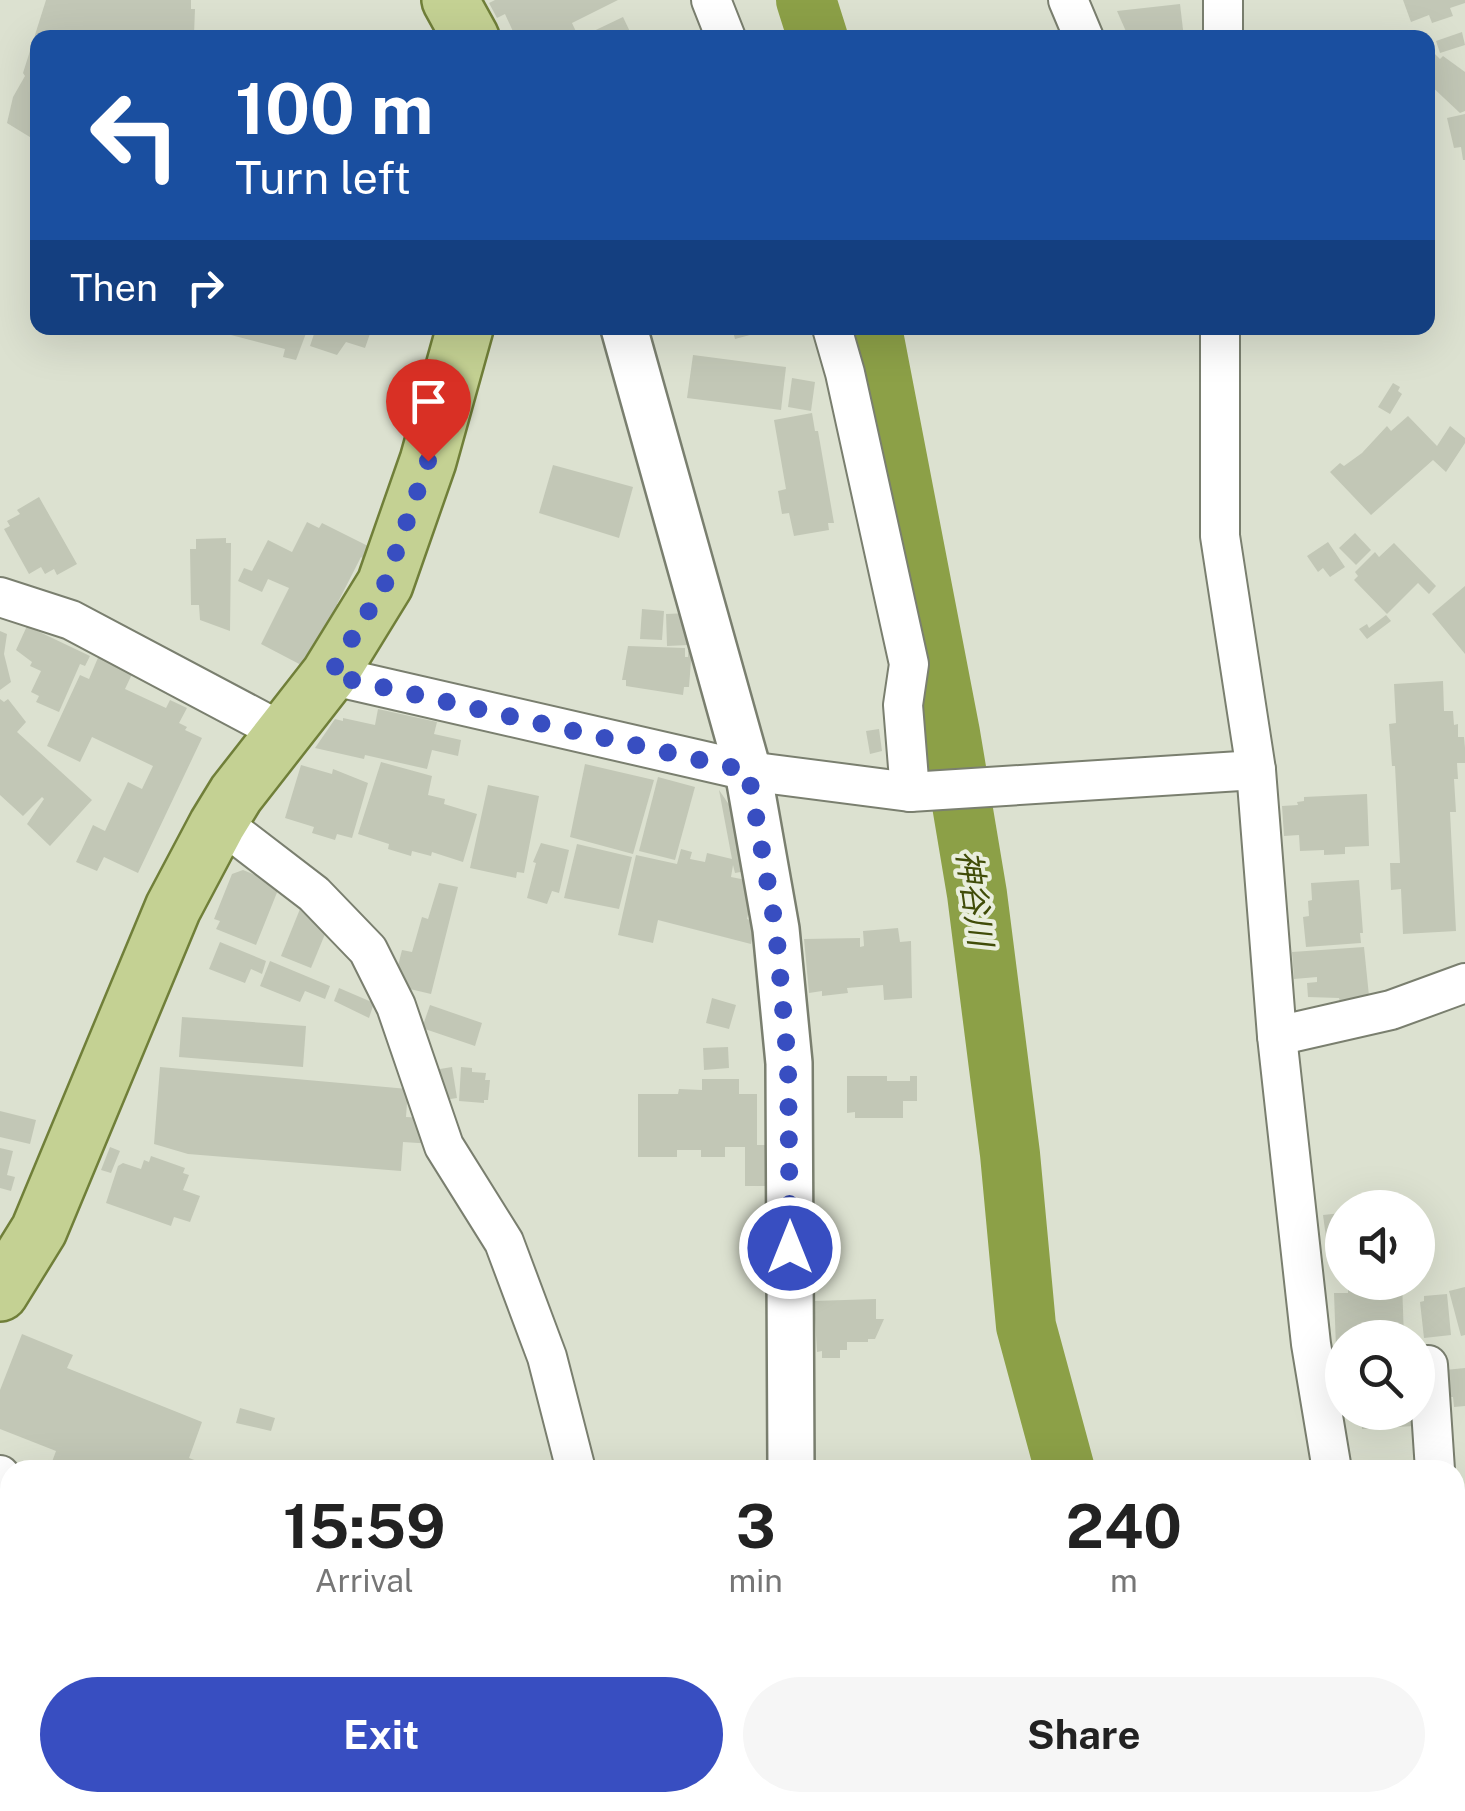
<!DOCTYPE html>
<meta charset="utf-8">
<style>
:root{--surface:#fff;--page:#f6f6f6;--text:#222;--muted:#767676;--accent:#384ec1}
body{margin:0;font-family:"Public Sans","Noto Sans JP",sans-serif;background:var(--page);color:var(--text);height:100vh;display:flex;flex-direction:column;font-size:38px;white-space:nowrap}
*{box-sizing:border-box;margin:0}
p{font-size:32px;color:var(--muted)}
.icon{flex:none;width:55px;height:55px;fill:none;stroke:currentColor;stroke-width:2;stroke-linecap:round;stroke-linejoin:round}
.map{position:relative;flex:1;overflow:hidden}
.panel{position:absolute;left:0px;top:1460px;width:1465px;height:352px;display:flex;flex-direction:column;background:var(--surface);border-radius:30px 30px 0 0;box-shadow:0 10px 40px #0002}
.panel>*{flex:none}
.top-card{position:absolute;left:30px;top:30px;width:1405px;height:305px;border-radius:20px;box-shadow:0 10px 40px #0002;background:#1a4fa0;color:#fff;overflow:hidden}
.controls{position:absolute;left:1325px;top:1190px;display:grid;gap:20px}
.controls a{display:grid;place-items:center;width:110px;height:110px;border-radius:50%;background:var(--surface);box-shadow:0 10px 40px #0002;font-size:50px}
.pin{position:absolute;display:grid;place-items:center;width:85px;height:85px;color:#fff;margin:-102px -42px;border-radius:50% 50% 50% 0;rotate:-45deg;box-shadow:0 0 10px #0007}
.pin .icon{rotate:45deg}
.me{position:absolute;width:110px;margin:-55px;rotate:0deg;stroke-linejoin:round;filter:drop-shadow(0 0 8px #0008)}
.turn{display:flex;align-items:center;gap:35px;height:210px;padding:0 40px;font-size:45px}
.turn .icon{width:130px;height:130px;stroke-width:2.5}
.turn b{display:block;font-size:70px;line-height:85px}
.then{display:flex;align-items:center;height:95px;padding:0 40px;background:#0003;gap:20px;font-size:38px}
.eta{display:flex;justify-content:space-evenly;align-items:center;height:170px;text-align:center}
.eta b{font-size:60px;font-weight:700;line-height:70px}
.button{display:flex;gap:20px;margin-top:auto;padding:20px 40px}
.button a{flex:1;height:115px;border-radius:60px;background:var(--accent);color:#fff;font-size:40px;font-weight:700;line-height:115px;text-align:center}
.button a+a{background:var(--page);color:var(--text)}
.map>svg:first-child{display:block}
</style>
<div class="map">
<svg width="1465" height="1811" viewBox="0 0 1465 1811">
<rect width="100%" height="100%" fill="#dce1d0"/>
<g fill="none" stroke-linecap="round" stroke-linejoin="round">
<g stroke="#8ca047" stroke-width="60">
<polyline points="806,0 818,38"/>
<polyline points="872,328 950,733 977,894 1010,1154 1026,1326 1065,1470"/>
<polyline points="1223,1802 1224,1811"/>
</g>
</g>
<g fill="#c2c7b6">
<polygon points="46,0 191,0 191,9 195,9 194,35 190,38 38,38 38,142 7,123 13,97 25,76 23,73"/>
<polygon points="495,0 618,0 572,23 579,38 516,38 505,14 497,18 489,3"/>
<polygon points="1403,0 1465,0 1465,3 1450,8 1453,16 1432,23 1429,15 1411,22"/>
<polygon points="1180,4 1184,38 1128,36 1117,11"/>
<polygon points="623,17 633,38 579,38"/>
<polygon points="1462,32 1465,45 1440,53 1436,41"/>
<polygon points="1428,47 1440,59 1443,56 1465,72 1465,111 1460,113 1428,83"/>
<polygon points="1465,114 1465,160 1463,160 1461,147 1454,148 1447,118"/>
<polygon points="204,328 308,328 296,360 283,357 285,349"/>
<polygon points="316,328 372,328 365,348 346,342 337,355 310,346"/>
<polygon points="732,328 773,328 773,329 735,339"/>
<polygon points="693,355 786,367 781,410 687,398"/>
<polygon points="792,378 815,382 811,411 788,407"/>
<polygon points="1393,383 1400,387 1398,391 1402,394 1390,414 1378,407"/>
<polygon points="812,413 815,431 818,431 834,523 828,523 829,530 794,536 789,513 782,514 778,491 786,489 774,420"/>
<polygon points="1408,416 1437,446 1450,426 1465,438 1465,443 1446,472 1433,460 1371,515 1330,472 1340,463 1344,466 1362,453 1387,426 1391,431"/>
<polygon points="553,465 633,487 619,538 539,513"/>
<polygon points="39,497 77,564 57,575 54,569 45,574 41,567 29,574 4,529 10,526 7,521 20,514 17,510"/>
<polygon points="307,522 319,528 322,523 372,548 366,560 361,557 337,604 341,605 305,667 261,644 289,588 268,579 262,592 238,581 244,568 252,571 268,540 292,552"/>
<polygon points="1355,533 1371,550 1356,565 1339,548"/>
<polygon points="226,538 226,543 231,543 230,631 200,620 199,605 191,605 190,549 196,549 196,539"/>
<polygon points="1328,542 1345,567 1330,577 1323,568 1318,572 1307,556"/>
<polygon points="1394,543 1436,586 1429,594 1418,583 1387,614 1354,580 1358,576 1355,572 1375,552 1379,557"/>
<polygon points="1465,586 1465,654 1432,614"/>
<polygon points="642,609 664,611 662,640 640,639"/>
<polygon points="688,613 689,645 667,646 666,614"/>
<polygon points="1386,615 1391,621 1367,639 1359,629 1367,624 1369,628"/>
<polygon points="27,626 90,656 85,666 80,664 59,712 36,702 39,696 31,692 41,671 30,666 32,662 16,650"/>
<polygon points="0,631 7,634 4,654 11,682 0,690"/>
<polygon points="628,646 685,648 685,657 688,657 688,651 697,650 700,660 691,661 689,687 684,687 683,695 626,686 626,680 622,680"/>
<polygon points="100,653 133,672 125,689 166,708 170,700 187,708 179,723 187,727 185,730 202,738 138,873 104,857 97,871 76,862 93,825 105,831 128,782 142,789 153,766 92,737 80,762 47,746 80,675 89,679"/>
<polygon points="1443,681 1444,711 1453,711 1454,725 1458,724 1458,737 1464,737 1465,748 1465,763 1457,763 1458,779 1454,779 1456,812 1450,812 1456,931 1403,934 1401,889 1391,890 1390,863 1400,863 1395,766 1392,766 1389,724 1396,723 1394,684"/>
<polygon points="0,699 4,702 8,699 26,722 17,732 92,800 50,846 27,824 44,799 42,797 23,816 0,795"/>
<polygon points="378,709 437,722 434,734 461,740 458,756 432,750 427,769 365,755 364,759 315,748 335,719 343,721 343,718 375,725"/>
<polygon points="879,729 882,751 870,754 866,731"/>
<polygon points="381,762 432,776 428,795 445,799 444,804 477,814 463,862 432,852 431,856 412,851 411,856 388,849 389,844 358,834"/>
<polygon points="585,764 654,780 633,854 570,837"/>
<polygon points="301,765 332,774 333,769 368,783 352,838 337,834 335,840 312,833 314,827 285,818"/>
<polygon points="658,777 695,787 675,860 639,851"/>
<polygon points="488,785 539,796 524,873 517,872 516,878 470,868"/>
<polygon points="719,790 732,809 746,871 735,873 733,865 731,877 751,881 753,893 747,919 756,922 751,944 658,920 653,943 618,935 636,855 677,864 681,849 692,852 690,859 705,862 707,853 732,859"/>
<polygon points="1367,794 1369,846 1345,847 1345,854 1324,855 1324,850 1300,851 1299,835 1284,836 1282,806 1298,805 1297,802 1304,801 1304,797"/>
<polygon points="541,843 569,850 559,893 552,891 547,904 527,898 536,863 533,862"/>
<polygon points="577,844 632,857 619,909 564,898"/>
<polygon points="243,870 280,885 256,945 216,929 220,921 214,919 232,874"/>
<polygon points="1359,880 1363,933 1360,933 1361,943 1306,947 1303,917 1309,916 1308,901 1312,900 1311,883"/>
<polygon points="439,883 458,887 431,994 393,985 402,950 412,952 422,917 428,919"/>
<polygon points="300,909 330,922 311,968 281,956"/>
<polygon points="898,928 900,942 911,941 912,998 884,1000 883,985 847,988 848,993 822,996 822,991 809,993 804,939 860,938 860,947 864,946 863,931"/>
<polygon points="220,942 266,961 262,974 251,969 245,983 209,969"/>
<polygon points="1364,947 1369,996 1361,997 1361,1001 1340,1002 1339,998 1308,997 1307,983 1317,982 1317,977 1294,979 1292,952"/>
<polygon points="270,961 330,986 325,999 305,991 300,1002 260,986"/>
<polygon points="339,988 374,1003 369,1018 334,1001"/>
<polygon points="712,998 736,1005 729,1029 706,1023"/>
<polygon points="430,1005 482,1023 475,1046 422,1028"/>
<polygon points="182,1017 306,1026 303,1067 179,1057"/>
<polygon points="728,1047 729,1068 704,1070 703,1048"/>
<polygon points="160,1067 408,1089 406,1117 424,1118 434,1144 403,1142 401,1171 188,1154 154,1144"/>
<polygon points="452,1067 457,1098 438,1101 434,1070"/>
<polygon points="461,1067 472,1068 472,1072 486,1073 485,1080 490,1080 488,1100 484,1100 484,1103 459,1101"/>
<polygon points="847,1076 887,1076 887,1081 910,1081 910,1076 917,1076 917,1101 903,1101 903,1118 855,1118 855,1112 847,1113"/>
<polygon points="702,1079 739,1079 739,1094 757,1094 757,1145 769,1145 769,1186 745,1186 745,1147 725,1147 725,1157 701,1157 701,1150 677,1150 677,1157 638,1157 638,1094 678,1094 679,1089 702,1090"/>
<polygon points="0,1111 36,1120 30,1144 0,1137"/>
<polygon points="110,1147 120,1151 111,1173 101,1170"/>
<polygon points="0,1148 13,1151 7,1175 15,1177 11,1191 0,1188"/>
<polygon points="151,1156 185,1168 183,1173 189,1175 183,1190 200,1196 190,1222 174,1217 171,1226 106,1203 118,1166 123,1163 141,1169 144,1160 149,1162"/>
<polygon points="1342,1213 1342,1250 1328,1252 1323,1215"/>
<polygon points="1348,1282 1402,1282 1404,1338 1342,1338 1342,1347 1336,1348 1334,1293 1348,1293"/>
<polygon points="1465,1287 1465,1335 1461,1336 1449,1291"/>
<polygon points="1447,1294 1451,1335 1424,1338 1420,1302 1424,1301 1424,1296"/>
<polygon points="876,1299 876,1319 884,1319 875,1339 868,1339 868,1342 847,1342 847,1350 840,1350 840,1358 822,1358 822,1351 817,1352 814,1301"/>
<polygon points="22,1334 73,1355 67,1368 202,1422 189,1458 197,1461 196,1470 49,1470 56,1451 0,1429 0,1390"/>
<polygon points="1465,1368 1465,1406 1454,1407 1453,1397 1447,1397 1445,1370"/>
<polygon points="240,1408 275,1418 271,1431 236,1423"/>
<polygon points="1361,1412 1413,1412 1414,1426 1362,1429"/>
<polygon points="0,1633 10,1633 10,1727 7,1749 0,1749"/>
<polygon points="1455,1647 1465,1648 1465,1696 1455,1696"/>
<polygon points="1465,1744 1465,1797 1455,1798 1455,1745"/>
<polygon points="190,1802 250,1802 245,1811 189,1811"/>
<polygon points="368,1802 380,1806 381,1802 461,1802 459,1811 365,1811"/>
<polygon points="547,1802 607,1802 617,1805 616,1811 545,1811"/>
</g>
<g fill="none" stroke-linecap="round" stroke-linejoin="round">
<defs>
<g id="minor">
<polyline points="711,0 726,38"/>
<polyline points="1068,0 1084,38"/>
<polyline points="1223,38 1223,0"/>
<polyline points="832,328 845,373 909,664 903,705 910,792"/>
<polyline points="1220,328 1220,536 1256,770 1277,1036 1311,1344 1332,1470"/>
<polyline points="0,597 71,620 284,733"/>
<polyline points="329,675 748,771 910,792 1256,770"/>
<polyline points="217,825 237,835 314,894 368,950 396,1006 444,1146 504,1242 547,1357 576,1470"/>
<polyline points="1277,1036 1391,1010 1465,983"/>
<polyline points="1428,1365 1435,1470"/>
<polyline points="0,1475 10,1494"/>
<polyline points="112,1802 135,1811"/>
<polyline points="1390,1802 1391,1811"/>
<polyline points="524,1811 525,1802"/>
</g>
<g id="tertiary">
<polyline points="624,328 748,771 776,929 789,1063 791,1470"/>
<polyline points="795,1802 795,1811"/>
</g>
<g id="primary">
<polyline points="450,0 471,38"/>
<polyline points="0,1293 39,1230 173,908 217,825 236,794 329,675 385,584 428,461 465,328"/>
</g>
</defs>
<use href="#minor" stroke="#7a7f6f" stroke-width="42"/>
<use href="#tertiary" stroke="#7a7f6f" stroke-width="50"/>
<use href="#primary" stroke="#707f39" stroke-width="60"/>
<use href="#minor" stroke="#fff" stroke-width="38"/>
<use href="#tertiary" stroke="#fff" stroke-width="45"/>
<use href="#primary" stroke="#c4d193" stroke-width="55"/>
</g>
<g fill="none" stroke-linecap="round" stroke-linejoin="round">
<polyline stroke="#384ec1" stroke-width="18" stroke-dasharray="0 32.4" points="428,461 385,584 330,675 748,771 776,930 788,1064 790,1248"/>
</g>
<g text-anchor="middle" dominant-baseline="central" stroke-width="8" stroke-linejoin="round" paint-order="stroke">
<g font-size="32" font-style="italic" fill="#404c08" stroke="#e9eedd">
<text transform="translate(975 898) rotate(82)">神谷川</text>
</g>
</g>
</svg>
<div class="controls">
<a><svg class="icon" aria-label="sound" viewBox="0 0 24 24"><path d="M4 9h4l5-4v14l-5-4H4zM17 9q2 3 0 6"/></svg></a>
<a><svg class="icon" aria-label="search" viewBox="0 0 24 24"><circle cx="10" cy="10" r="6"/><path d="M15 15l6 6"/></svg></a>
</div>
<div class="pin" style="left:428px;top:461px;background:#d93025"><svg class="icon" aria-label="arrive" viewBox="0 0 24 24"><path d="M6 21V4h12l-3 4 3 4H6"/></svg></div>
<svg class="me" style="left:790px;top:1248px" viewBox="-20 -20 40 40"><circle r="17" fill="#384ec1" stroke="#fff" stroke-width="3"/><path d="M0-11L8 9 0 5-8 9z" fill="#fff"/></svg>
<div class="top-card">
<div class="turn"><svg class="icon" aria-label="left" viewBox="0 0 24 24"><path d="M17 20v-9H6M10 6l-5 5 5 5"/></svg><div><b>100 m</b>Turn left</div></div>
<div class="then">Then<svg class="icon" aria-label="right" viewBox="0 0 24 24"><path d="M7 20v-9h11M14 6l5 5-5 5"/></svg></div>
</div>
<section class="panel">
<div class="eta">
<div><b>15:59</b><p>Arrival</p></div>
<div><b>3</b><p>min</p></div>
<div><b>240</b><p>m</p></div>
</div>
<div class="button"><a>Exit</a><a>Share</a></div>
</section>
</div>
